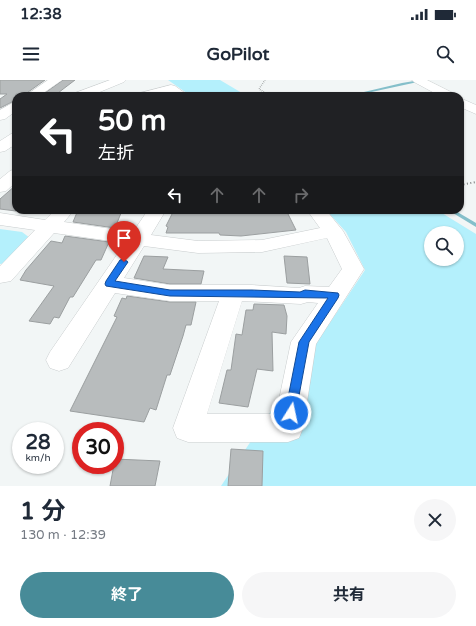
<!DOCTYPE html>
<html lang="ja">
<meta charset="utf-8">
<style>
:root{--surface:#fff;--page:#f6f6f7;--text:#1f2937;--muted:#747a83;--accent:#478b98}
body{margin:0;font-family:"Varela Round","Noto Sans JP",sans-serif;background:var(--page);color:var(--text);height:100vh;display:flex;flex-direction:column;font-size:15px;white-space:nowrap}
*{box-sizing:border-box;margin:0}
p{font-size:13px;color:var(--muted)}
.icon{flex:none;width:22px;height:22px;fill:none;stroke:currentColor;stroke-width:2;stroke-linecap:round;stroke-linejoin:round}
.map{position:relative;height:406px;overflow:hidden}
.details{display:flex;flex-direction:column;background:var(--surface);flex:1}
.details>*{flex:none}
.guide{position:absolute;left:12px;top:12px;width:452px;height:122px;border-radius:12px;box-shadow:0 1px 3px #0004;background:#202124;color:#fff;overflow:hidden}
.controls{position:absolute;left:424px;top:146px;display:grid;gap:8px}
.controls a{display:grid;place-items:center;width:40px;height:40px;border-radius:50%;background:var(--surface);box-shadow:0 1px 3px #0004;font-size:20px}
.speed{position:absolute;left:12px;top:342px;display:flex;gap:8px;font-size:20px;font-weight:700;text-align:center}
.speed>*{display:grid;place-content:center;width:52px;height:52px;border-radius:50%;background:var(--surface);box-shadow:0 1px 3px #0004;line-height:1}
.speed small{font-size:10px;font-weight:400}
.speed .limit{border:6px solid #d22;background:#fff;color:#111}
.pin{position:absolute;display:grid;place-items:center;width:34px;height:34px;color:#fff;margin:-41px -17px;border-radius:50% 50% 50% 0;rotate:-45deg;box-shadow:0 0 4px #0007}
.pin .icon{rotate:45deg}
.me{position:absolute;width:44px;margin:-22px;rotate:10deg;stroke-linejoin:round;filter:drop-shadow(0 0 3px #0008)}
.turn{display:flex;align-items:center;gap:14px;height:84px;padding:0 20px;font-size:18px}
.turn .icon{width:52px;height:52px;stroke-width:2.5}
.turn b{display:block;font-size:28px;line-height:34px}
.lanes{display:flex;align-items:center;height:38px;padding:0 20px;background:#0003;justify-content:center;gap:20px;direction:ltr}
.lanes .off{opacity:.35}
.round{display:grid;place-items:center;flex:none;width:42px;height:42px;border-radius:21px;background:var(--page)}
.headline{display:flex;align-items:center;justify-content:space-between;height:68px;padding:0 20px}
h1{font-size:24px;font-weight:700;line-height:30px}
.button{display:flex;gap:8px;margin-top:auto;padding:8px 20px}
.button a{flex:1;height:46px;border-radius:24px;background:var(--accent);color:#fff;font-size:16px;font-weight:700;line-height:46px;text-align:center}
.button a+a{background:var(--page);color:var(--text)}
.status{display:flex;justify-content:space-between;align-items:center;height:28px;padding:0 20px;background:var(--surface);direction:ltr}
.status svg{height:11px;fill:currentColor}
header{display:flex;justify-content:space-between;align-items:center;height:52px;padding:0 20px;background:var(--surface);font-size:18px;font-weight:700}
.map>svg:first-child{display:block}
</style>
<div class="status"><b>12:38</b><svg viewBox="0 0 49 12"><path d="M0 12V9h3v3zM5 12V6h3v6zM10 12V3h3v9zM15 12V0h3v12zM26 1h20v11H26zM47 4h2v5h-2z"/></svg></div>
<header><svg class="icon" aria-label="menu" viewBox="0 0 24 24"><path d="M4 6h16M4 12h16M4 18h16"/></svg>GoPilot<svg class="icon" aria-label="search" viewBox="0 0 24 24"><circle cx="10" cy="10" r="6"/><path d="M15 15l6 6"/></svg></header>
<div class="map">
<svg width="476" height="406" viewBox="0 0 476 406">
<rect width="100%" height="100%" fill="#f2f6f6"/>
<g fill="#b4f0fc" fill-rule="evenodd">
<polygon points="168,0 220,0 247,16 191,16"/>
<path d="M326 130H437L476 154V406H221L365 190 346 152ZM431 153H457V179H431Z"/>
<polygon points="0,149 22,152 30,158 8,183 0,184"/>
</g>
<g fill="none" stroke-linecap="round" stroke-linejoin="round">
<g fill="#84bfca" fill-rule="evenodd">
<polygon points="420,0 427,0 353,16 347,16 402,3"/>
<polygon points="448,130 454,130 476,143 476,147"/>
</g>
</g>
<g fill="#b8bcbd" stroke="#9b9fa0">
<polygon points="0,0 45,0 24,15 16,14 16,20 0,28 0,19 7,14 0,14"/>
<polygon points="63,0 75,0 54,16 42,15"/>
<polygon points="16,105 16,131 0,129 0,119"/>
<polygon points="78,130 86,130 121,133 115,148 73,142"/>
<polygon points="174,130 286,130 296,150 241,156 220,155 219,153 166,153 168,147 166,146"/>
<polygon points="65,156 109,162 101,180 96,180 73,217 70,217 59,238 54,237 50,244 29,241 54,206 20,200 26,190 51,161 62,163"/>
<polygon points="144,176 168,177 163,189 204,191 201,204 170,204 134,198"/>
<polygon points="284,176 307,177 310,204 287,203"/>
<polygon points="127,216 170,222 196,222 191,245 186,245 183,256 170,295 167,295 156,330 150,328 144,342 70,331 117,237 114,236 122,218 126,219"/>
<polygon points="254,224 284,225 287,236 286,254 272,252 273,291 257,289 248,327 219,323 227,290 231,290 236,254 242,255 246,230 253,230"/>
<polygon points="231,369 263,371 262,406 228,406"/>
<polygon points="115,379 160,381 155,406 110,406"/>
</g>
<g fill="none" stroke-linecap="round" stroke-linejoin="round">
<defs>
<g id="minor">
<polygon points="48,0 62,0 39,16 25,16"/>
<polygon points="412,0 427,0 453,13 455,16 440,16 414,2"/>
<polygon points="171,5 175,6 189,16 175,16 169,12 157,16 138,16 140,13"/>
<polygon points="460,18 476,25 476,34 460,27"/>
<polygon points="16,21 16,31 5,39 0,40 0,30"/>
<polygon points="16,89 16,102 6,111 0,112 0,99 10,91"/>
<path d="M55 130H74L64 142 133 152 148 130H166L151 155 198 161 262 160 320 148 307 130H326L343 151 364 189 316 264 303 348 299 358 288 362H188L177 358 173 348 219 221H170L115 213 68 288 59 291 50 288 46 280 50 272 125 163 54 153 11 201 0 203V186L35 150 0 145V133L45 140ZM327 158 342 189 329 207 305 206 299 208 252 205H170L124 198 144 166 198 173 262 172ZM242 221 301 224 308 222 318 223 291 262 276 334H207Z"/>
</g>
<g id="tertiary">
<polygon points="110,0 126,0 124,2 90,16 73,16 75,13"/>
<polygon points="16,53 16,64 5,71 0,72 0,61 11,54"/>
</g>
</defs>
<use href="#minor" stroke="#c9cdce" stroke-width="1"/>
<use href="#tertiary" stroke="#c9cdce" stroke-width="1"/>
<polyline stroke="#7f8181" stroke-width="1.5" stroke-dasharray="0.5 1.5" stroke-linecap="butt" points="265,0 259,9 271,16"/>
<polyline stroke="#7f8181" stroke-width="2" stroke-dasharray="1 2.5" stroke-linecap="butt" points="460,105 476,102"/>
<use href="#minor" fill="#fff" fill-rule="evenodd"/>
<use href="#tertiary" fill="#fff" fill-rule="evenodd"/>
</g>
<polygon fill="#1a73e8" stroke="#114b97" points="124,179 128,182 115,201 170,210 252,210 300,212 305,210 338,213 339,215 338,218 309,262 295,337 291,339 287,337 285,333 299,262 328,218 170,216 106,206 105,204 106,201 120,180"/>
</svg>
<div class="controls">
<a><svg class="icon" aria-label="search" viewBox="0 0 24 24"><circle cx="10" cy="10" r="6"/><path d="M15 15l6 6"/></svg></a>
</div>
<div class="speed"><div>28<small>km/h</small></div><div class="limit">30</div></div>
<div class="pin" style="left:124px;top:182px;background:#d93025"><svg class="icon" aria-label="arrive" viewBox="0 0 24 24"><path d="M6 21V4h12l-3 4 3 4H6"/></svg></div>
<svg class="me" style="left:291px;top:333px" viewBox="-20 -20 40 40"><circle r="17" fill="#1a73e8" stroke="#fff" stroke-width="3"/><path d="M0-11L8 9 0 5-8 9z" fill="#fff"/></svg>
<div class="guide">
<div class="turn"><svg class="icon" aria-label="left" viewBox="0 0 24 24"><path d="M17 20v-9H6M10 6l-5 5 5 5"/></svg><div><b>50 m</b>左折</div></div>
<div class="lanes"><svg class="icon" aria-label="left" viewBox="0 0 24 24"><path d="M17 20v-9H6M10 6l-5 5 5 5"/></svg><svg class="icon off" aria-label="ahead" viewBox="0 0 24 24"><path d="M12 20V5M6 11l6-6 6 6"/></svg><svg class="icon off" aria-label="ahead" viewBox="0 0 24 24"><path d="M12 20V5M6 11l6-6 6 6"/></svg><svg class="icon off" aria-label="right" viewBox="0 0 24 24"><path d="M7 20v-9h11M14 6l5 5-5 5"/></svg></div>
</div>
</div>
<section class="details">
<div class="headline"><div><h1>1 分</h1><p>130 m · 12:39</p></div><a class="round"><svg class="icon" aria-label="close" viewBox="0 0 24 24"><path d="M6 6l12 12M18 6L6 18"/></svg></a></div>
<div class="button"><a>終了</a><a>共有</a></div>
</section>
